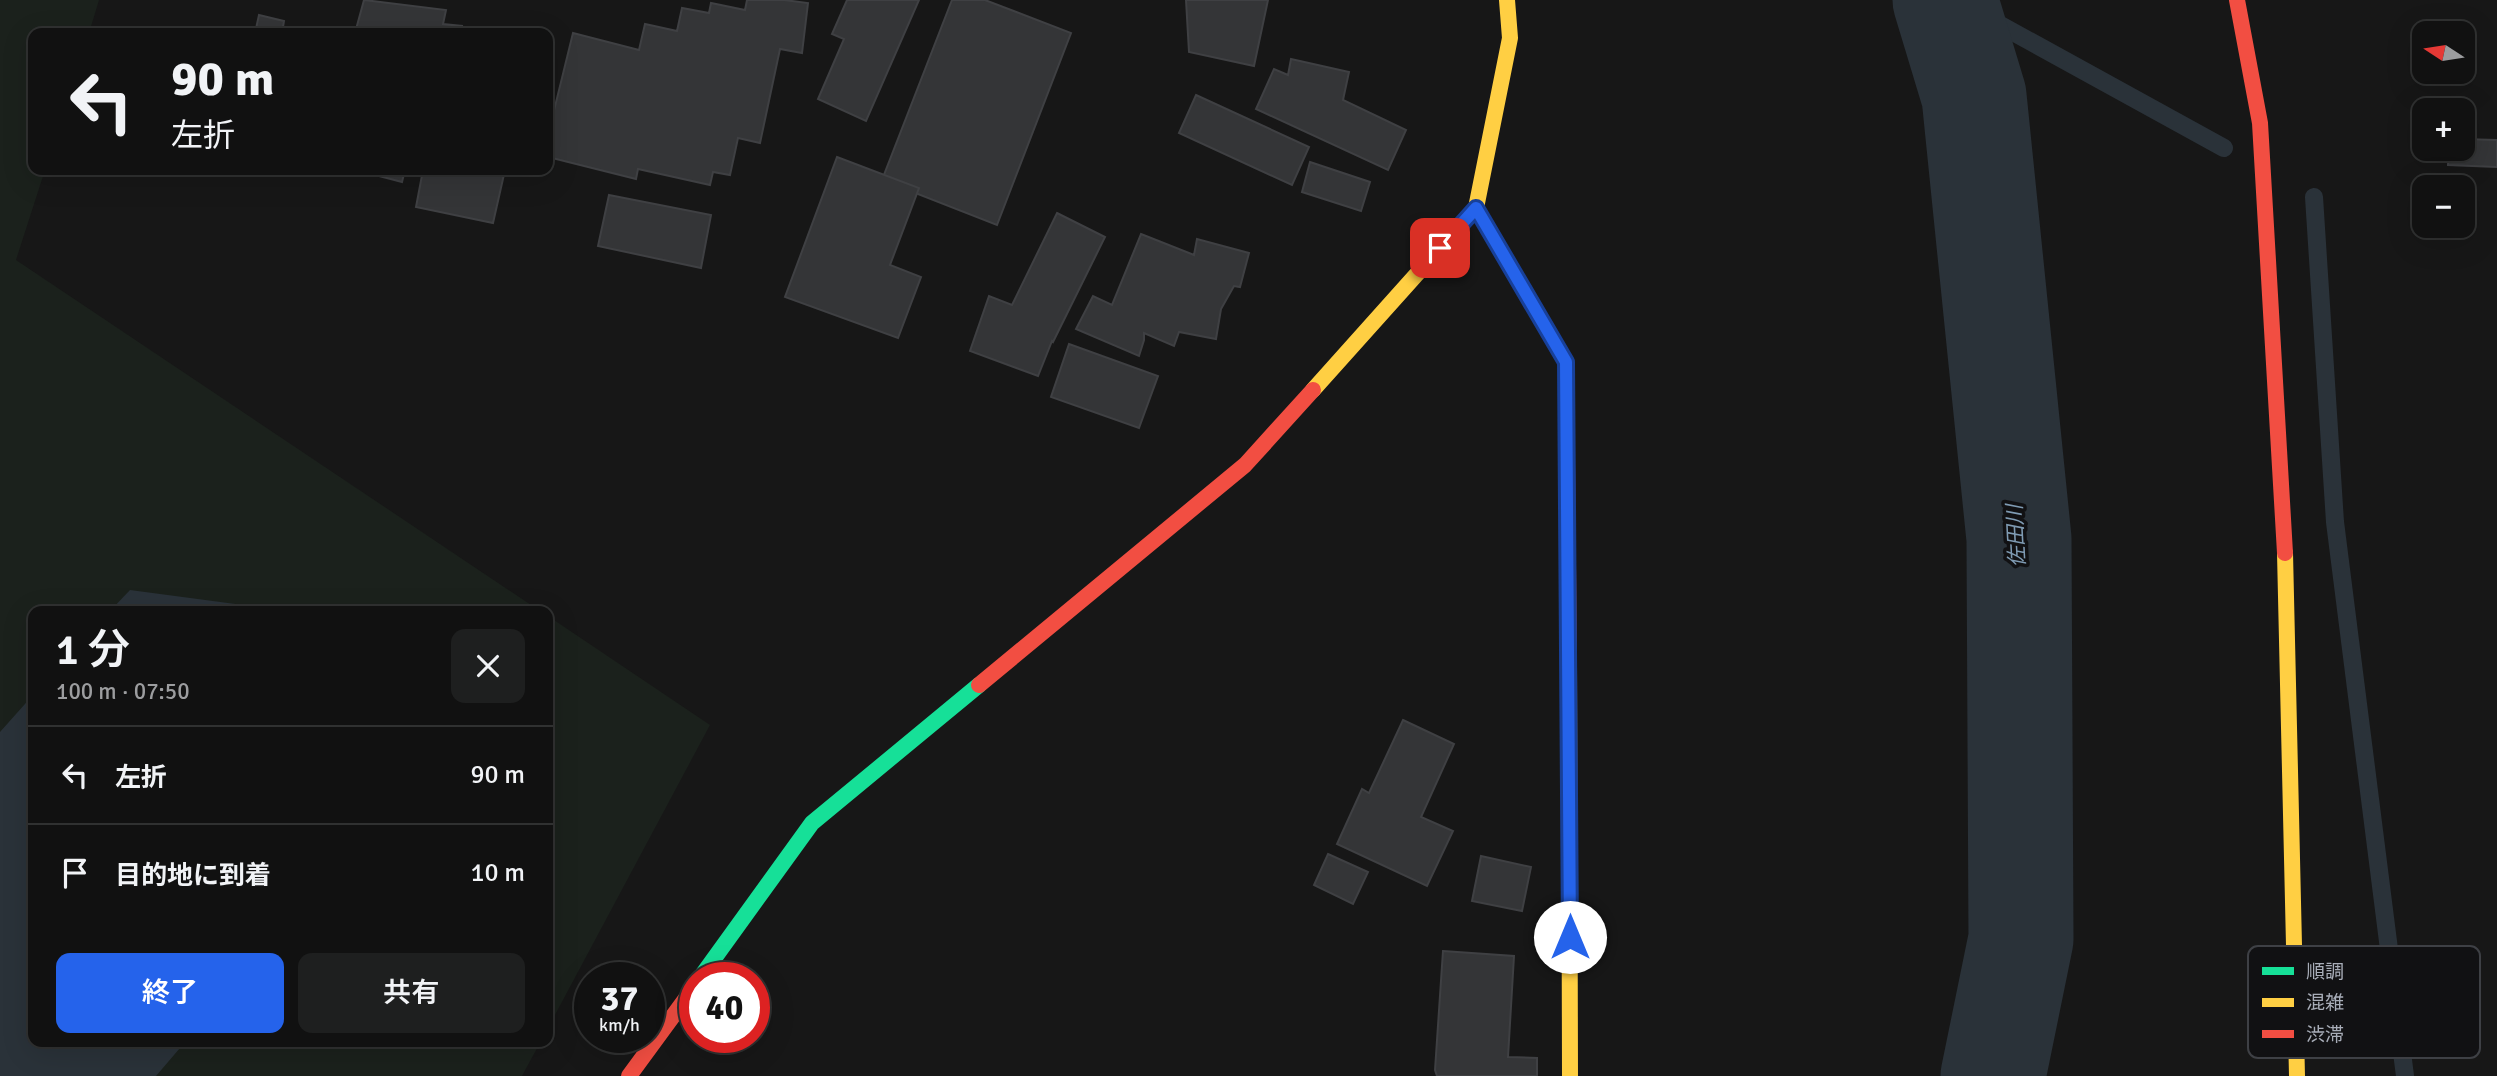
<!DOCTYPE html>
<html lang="ja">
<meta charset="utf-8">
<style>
:root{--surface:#111;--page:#1e1f1f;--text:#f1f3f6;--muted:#9c9d9f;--line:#303131;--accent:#2563eb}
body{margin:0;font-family:Signika,"Noto Sans JP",sans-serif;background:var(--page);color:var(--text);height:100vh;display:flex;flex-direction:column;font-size:26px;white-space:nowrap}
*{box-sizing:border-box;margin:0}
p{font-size:23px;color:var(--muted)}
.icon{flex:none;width:38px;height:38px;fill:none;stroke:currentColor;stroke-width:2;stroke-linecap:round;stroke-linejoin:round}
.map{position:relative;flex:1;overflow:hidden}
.side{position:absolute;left:28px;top:606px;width:525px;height:441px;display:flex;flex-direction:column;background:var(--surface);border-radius:14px;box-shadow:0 7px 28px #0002,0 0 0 2px var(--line)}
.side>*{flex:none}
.top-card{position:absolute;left:28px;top:28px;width:525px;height:147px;border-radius:14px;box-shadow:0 7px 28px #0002,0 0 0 2px var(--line);background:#111;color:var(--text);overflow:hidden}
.needle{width:46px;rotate:282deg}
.controls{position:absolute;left:2412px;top:21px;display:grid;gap:14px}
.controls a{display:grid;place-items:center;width:63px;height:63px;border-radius:14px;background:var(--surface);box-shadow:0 7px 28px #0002,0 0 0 2px var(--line);font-size:35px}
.speed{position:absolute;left:574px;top:962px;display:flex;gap:14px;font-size:35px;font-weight:700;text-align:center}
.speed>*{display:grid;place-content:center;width:91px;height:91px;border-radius:50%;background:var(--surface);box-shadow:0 7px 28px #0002,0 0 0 2px var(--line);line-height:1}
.speed small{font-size:18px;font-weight:400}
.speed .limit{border:10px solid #d22;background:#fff;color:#111}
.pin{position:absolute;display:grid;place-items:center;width:60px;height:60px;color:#fff;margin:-30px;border-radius:14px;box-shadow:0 4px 10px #0006}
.me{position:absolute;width:77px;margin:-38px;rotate:0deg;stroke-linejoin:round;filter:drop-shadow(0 0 5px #0008)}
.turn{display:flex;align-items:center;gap:24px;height:147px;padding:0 28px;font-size:32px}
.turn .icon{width:91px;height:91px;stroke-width:2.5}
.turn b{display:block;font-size:49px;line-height:60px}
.round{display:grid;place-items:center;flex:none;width:74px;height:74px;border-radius:14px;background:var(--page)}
.overview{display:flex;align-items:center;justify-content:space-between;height:119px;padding:0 28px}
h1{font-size:42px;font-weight:600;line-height:52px}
.action{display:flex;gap:14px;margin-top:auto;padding:14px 28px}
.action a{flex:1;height:80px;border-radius:14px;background:var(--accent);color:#fff;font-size:28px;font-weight:600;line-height:80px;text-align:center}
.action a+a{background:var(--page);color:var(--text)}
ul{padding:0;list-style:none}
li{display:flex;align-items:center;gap:21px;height:98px;padding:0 28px;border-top:2px solid var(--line)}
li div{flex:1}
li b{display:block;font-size:26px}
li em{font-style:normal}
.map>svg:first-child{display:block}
</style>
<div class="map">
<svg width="2497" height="1076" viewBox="0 0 2497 1076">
<rect width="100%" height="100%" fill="#171717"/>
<g fill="#1b211c">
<polygon points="0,0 99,0 89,33 33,33 33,170 45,170 16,260 540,611 33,611 33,1041 541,1041 522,1076 0,1076"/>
<polygon points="548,616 710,725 548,1028"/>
</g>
<g fill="#2a3239">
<polygon points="130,590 289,611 110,611"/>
<polygon points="33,695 33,1041 186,1041 156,1076 0,1076 0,732"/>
</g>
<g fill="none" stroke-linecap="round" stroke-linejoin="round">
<g stroke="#2a3239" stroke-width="18">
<polyline points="1955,0 2224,148"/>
<polyline points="2314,197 2335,522 2405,1076"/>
</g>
<polyline stroke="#2a3239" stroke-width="105" points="1945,0 1974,96 2019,539 2021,939 1993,1076"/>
</g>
<g fill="#343537" stroke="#3f4043" stroke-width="2">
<polygon points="364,0 446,10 443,24 462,26 461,33 355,33"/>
<polygon points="747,0 784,0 808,3 802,53 780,49 760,143 738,138 730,175 713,172 710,185 638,169 636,179 548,157 548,135 573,33 639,50 645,24 677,31 682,8 709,13 711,3 745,10"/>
<polygon points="847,0 919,0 866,121 818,99 844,39 832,34"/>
<polygon points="952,0 985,0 1071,33 997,225 882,180"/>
<polygon points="1186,0 1268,0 1254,66 1189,52"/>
<polygon points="259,15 284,21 282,33 255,33"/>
<polygon points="1291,59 1349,72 1343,100 1406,130 1388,170 1256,109 1274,69 1288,75"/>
<polygon points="1196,95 1309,147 1292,185 1179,133"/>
<polygon points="2462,139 2497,140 2497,167 2448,165 2449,149 2462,149"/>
<polygon points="837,157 919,188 890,265 921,277 898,338 785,297"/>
<polygon points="1310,162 1370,182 1361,211 1302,192"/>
<polygon points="356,170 405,170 402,182"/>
<polygon points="423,170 505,170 493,223 416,207"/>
<polygon points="609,195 711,215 701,268 598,246"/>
<polygon points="1057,213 1105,237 1053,342 1052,341 1038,376 970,351 989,296 1012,305"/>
<polygon points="1141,234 1194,255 1197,239 1249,253 1240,287 1234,286 1221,309 1216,339 1179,332 1174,346 1144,333 1144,340 1139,356 1076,329 1093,296 1112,305"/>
<polygon points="1069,344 1158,376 1139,428 1051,397"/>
<polygon points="1403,720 1454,744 1421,817 1453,831 1427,886 1337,844 1362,789 1369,793"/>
<polygon points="1328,854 1368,872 1353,904 1314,885"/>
<polygon points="1481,856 1531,867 1522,911 1472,901"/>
<polygon points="1443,951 1514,956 1508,1057 1537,1058 1537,1076 1437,1076 1435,1070"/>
</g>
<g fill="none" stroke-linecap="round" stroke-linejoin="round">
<polyline stroke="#16e098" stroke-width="16" points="700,978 812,823 979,685"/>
<g stroke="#ffcf43" stroke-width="16">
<polyline points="1313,390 1476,208 1510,38 1507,0"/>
<polyline points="2285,553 2297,1076"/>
<polyline points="1569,664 1570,1076"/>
</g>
<g stroke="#f24e42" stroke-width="16">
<polyline points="2237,0 2260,123 2285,553"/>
<polyline points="1476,208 1566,362 1569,664"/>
<polyline points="979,685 1245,465 1313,390"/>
<polyline points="629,1076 695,986"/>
</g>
</g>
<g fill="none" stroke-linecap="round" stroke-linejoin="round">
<defs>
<polyline id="route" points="1440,248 1476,208 1566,362 1570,937"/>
</defs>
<use href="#route" stroke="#184099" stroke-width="18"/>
<use href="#route" stroke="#2563eb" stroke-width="12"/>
</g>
<g text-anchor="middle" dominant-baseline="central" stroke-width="7" stroke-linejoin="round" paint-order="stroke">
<g font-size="21" font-style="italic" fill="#7f9bb3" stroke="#111113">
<text transform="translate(2016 536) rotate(-93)">佐田川</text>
</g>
</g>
<rect x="2248" y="946" width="232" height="112" rx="10" fill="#111113" stroke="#3e4045" stroke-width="2"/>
<rect x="2262" y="967" width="32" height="8" fill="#16e098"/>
<rect x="2262" y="998" width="32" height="9" fill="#ffcf43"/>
<rect x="2262" y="1030" width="32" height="8" fill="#f24e42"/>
<g font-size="19" fill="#a8adb8">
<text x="2306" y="978">順調</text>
<text x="2306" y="1009">混雑</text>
<text x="2306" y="1041">渋滞</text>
</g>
</svg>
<div class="controls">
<a><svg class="needle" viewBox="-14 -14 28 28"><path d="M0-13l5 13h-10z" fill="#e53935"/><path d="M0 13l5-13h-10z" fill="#9c9d9f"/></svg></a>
<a>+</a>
<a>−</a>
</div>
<div class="speed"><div>37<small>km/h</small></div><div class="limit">40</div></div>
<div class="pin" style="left:1440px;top:248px;background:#d93025"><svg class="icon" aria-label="arrive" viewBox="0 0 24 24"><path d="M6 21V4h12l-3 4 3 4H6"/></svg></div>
<svg class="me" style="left:1570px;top:937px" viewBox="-20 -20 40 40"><circle r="19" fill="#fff"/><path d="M0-13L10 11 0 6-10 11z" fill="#2563eb"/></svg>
<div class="top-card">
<div class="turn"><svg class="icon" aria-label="left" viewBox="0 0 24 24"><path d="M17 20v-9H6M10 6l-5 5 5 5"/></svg><div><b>90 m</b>左折</div></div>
</div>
<section class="side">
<div class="overview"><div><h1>1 分</h1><p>100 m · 07:50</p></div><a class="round"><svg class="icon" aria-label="close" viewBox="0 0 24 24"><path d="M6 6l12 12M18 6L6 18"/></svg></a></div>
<ul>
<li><svg class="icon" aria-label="left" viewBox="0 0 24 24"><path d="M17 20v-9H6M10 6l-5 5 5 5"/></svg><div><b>左折</b></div><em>90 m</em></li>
<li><svg class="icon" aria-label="arrive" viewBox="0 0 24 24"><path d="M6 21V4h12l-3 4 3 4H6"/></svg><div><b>目的地に到着</b></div><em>10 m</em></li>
</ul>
<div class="action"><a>終了</a><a>共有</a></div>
</section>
</div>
